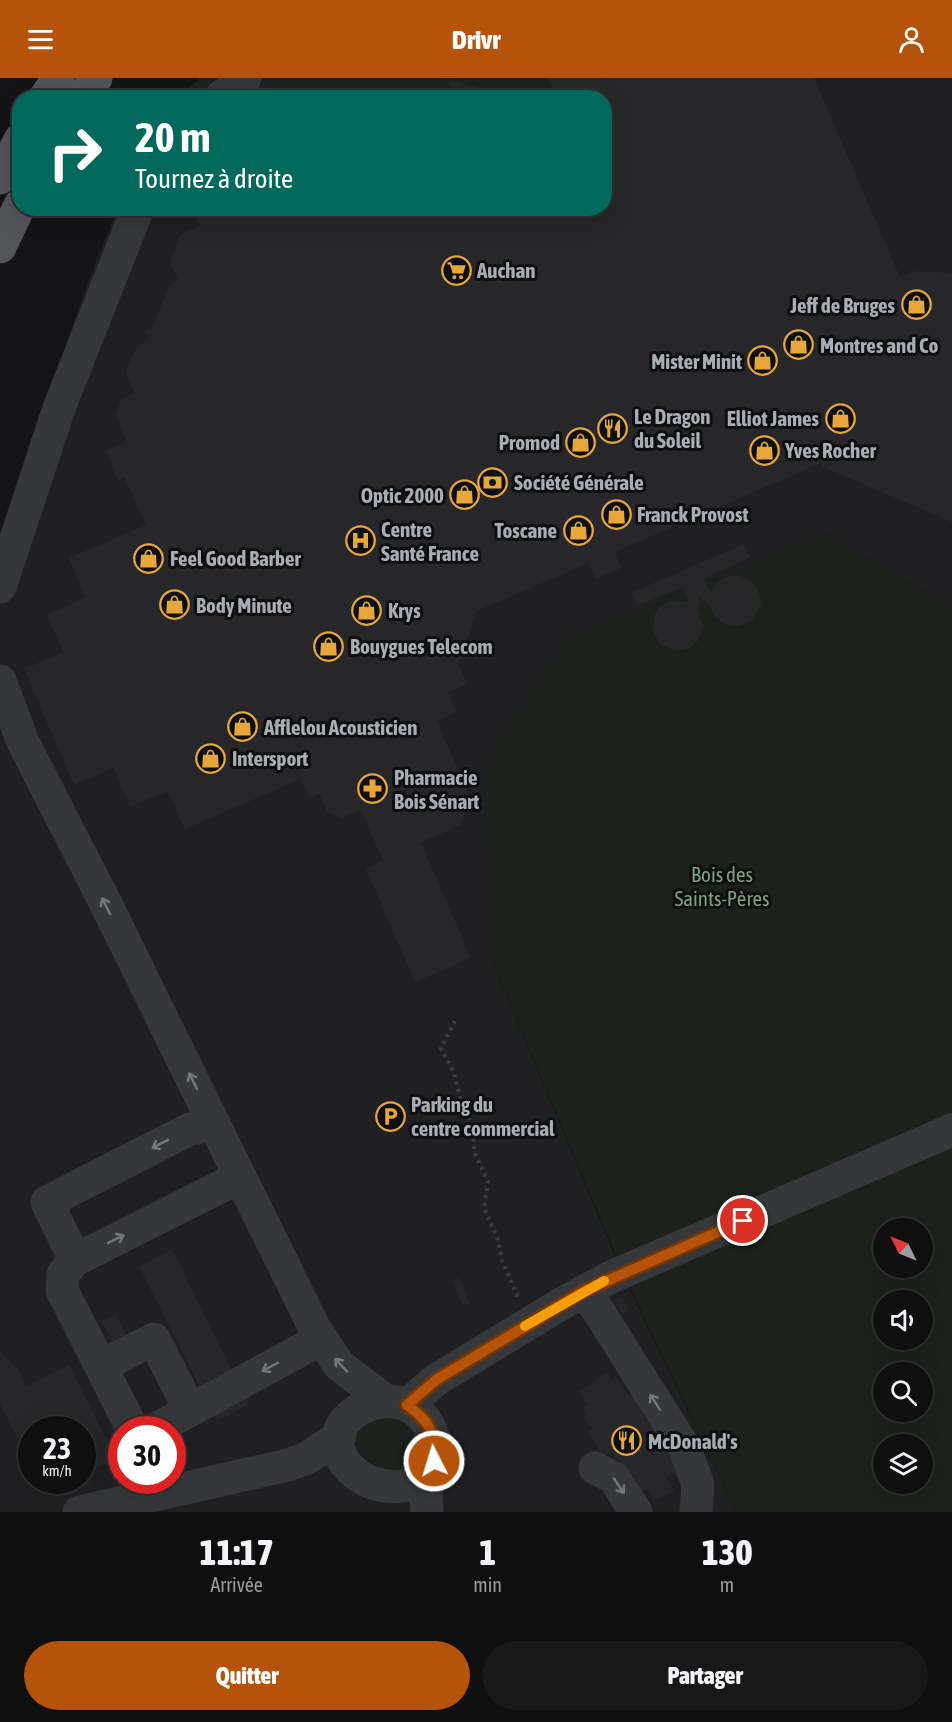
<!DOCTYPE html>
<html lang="fr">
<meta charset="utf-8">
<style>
:root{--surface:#0f0f10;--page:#181819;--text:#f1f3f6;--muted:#9b9c9f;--line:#2f2f30;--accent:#b45309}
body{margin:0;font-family:"Asap Condensed",sans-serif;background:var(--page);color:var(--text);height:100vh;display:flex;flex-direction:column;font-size:22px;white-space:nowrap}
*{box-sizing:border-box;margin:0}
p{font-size:20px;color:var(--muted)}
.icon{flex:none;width:33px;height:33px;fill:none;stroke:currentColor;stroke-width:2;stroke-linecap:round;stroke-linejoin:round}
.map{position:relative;height:1434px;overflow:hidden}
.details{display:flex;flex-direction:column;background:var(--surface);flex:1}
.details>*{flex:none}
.top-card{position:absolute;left:12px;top:12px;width:600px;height:126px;border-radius:24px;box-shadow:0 6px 24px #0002,0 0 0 2px var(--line);background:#00695c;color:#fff;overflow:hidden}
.needle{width:39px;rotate:313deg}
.tools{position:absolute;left:873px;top:1140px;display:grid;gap:12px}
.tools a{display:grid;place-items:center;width:60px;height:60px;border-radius:50%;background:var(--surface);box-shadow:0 6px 24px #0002,0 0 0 2px var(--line);font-size:30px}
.speed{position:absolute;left:18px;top:1338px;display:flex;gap:12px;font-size:30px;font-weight:700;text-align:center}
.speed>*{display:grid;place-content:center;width:78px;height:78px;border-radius:50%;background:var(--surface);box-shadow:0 6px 24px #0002,0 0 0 2px var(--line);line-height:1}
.speed small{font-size:15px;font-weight:400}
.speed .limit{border:9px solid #d22;background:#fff;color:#111}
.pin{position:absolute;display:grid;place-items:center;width:51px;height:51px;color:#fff;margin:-26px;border:3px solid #fff;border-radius:50%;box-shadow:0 2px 6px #0007}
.me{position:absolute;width:66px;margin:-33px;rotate:355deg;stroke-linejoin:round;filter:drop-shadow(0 0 4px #0008)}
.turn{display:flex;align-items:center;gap:21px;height:126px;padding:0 24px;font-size:27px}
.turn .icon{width:78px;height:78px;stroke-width:2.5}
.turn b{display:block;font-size:42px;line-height:51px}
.eta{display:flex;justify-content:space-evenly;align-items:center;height:102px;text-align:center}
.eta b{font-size:36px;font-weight:800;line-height:42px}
.action{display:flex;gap:12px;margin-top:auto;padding:12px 24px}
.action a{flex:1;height:69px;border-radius:36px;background:var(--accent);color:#fff;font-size:24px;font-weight:800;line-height:69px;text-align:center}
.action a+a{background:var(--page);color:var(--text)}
header{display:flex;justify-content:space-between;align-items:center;height:78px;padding:0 24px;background:var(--accent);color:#fff;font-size:27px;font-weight:800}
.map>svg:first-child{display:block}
</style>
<header><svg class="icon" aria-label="menu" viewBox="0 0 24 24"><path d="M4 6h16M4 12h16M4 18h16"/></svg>Drivr<svg class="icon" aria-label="person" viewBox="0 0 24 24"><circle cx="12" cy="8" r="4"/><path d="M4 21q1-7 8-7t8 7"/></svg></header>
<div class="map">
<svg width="952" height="1434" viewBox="0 0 952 1434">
<rect width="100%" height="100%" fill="#141416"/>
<path fill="#202023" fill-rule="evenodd" d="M200 0H952V529L825 455 492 883 623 1197 736 1434H0V460L86 209 117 131 604 130V20L179 19ZM32 1352H82V1402H32ZM122 1352H172V1402H122Z"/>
<g fill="#1b211b" fill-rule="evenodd">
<path d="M825 455 952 529V1434H736L624 1197 492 883 490 684 569 560ZM884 1150H922V1190H884ZM884 1222H922V1262H884ZM884 1294H922V1334H884ZM884 1366H922V1406H884Z"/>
<path d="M391 1339C414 1348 421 1365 412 1388L377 1404 352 1364C360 1343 370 1341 391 1339Z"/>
</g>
<g fill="#27272a">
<polygon points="548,0 814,0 900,199 916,193 952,195 952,444 823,389 821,385 615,474 621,490 596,501 589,485 477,533 459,587 467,606 448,615 456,634 437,643 470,720 460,747 421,765 471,880 415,904 366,791 383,783 361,732 343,740 327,734 319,716 309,720 301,701 185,751 168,713 130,729 113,690 74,707 24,591 63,574 47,536 85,520 69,480 146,447 124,399 118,402 106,372 127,364 116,337 121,321 135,315 126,294 137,268 149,261 145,252 153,249 169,207 178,203 170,184 181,156 200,148 196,138 199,130 604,130 604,20 557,20"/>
<polygon points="447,1 513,19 513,20 454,20"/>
<polygon points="744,466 750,480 704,500 709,512 712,513 716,506 726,499 737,497 748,501 756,508 760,518 761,527 755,538 749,544 739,548 725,546 715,539 710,527 702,522 699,516 698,517 700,522 698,532 703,548 697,564 690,570 676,573 661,567 653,554 654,538 660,529 670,523 688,524 683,509 637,528 631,515"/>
<polygon points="172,1171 249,1326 217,1343 139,1188"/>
<polygon points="459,1200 470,1225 463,1228 452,1203"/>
<polygon points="621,1219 629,1232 623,1236 615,1223"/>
<polygon points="116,1236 129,1263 115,1270 102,1243"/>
<polygon points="0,1273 17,1290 26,1308 69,1286 116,1380 82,1398 82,1352 32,1352 32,1389 0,1326"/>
<polygon points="607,1295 612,1303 616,1299 628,1318 634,1314 638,1326 648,1343 651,1341 658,1352 655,1353 679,1392 666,1400 674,1412 656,1423 648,1411 639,1416 612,1373 603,1379 588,1354 592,1351 584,1338 587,1336 583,1329 587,1326 579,1314"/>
</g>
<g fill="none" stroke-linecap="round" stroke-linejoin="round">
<polyline stroke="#3c3d42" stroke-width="4" stroke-dasharray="3 4.5" stroke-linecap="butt" points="455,943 441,970 454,995 460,1020 473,1050 474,1073 488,1104 484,1130 497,1159 502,1182 518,1219"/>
<g stroke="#35373b" stroke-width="33">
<polyline points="220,20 245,0"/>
<polyline points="0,509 59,330 138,130"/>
<polyline points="0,603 23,664 106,826 314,1249 339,1287 386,1323"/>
<polyline points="215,1047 190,1051 47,1124 75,1182 240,1099"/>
<polyline points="75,1182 63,1196 62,1212 133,1352"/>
<polyline points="584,1213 599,1234 684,1369 698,1406 696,1434"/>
<polyline points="101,1288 154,1261 190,1332"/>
<polyline points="407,1327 436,1302 561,1226 611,1199 952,1052"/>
<polyline points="154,1352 321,1261"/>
<polyline points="595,1390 614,1400 636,1434"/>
<polyline points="79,1434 288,1387 307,1380 340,1358"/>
<path d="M427 1434C426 1423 426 1413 427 1402 428 1396 432 1391 433 1385 440 1363 428 1336 406 1327 391 1321 376 1323 362 1330 300 1363 369 1434 427 1399"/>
</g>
<g stroke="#52545a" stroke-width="33">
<polyline points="45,20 58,0"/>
<polyline points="82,20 96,0"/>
<polyline points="0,100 20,62"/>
<polyline points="0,169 20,127"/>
</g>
</g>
<defs><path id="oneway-shaft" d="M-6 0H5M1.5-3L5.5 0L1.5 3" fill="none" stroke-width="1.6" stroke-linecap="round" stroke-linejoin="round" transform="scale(1.5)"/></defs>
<g stroke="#74777e">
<use href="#oneway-shaft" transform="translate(106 828) rotate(-117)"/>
<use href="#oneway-shaft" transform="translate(193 1003) rotate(-116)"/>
<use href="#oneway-shaft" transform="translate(160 1066) rotate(153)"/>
<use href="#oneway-shaft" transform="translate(116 1161) rotate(-26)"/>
<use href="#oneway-shaft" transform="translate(341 1287) rotate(-133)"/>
<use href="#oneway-shaft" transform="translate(270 1289) rotate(152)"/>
<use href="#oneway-shaft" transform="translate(655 1324) rotate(-122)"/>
<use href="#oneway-shaft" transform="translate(619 1408) rotate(56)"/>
</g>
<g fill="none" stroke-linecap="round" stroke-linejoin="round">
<defs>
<path id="route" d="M434 1383C436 1356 430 1343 407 1327L436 1302 584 1213 743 1143"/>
</defs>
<use href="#route" stroke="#753606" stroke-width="15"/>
<use href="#route" stroke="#b45309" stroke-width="10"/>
<polyline stroke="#f59e0b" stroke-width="10" points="525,1248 604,1203"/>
</g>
<defs>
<symbol id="supermarket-ring" viewBox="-11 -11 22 22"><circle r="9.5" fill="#0f0f11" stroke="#e8a73a" stroke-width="1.5"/><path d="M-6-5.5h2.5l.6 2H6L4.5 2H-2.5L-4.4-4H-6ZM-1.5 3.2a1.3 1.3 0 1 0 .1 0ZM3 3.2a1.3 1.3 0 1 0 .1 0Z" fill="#e8a73a"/></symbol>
<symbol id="shop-ring" viewBox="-11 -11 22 22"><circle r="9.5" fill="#0f0f11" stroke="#e8a73a" stroke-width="1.5"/><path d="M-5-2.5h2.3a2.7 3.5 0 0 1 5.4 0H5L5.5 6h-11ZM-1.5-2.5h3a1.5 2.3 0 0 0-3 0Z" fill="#e8a73a"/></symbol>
<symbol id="restaurant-ring" viewBox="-11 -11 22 22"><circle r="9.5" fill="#0f0f11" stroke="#e8a73a" stroke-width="1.5"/><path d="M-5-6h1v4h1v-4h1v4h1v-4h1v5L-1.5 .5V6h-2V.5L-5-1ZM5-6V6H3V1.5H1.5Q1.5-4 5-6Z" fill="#e8a73a"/></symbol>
<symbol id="bank-ring" viewBox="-11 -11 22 22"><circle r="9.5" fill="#0f0f11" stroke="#e8a73a" stroke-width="1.5"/><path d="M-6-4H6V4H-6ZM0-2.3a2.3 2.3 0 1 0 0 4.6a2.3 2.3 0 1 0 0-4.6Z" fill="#e8a73a"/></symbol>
<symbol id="hospital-ring" viewBox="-11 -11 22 22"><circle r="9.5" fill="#0f0f11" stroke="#e8a73a" stroke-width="1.5"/><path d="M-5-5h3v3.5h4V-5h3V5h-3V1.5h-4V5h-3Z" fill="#e8a73a"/></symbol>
<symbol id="pharmacy-ring" viewBox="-11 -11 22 22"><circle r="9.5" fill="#0f0f11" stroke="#e8a73a" stroke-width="1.5"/><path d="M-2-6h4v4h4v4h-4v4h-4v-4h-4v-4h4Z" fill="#e8a73a"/></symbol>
<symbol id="parking-ring" viewBox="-11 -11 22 22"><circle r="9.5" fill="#0f0f11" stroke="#e8a73a" stroke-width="1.5"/><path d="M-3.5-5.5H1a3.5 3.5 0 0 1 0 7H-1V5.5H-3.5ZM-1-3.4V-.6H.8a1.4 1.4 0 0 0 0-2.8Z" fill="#e8a73a"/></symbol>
</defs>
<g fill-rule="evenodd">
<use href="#supermarket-ring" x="440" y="176" width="33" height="33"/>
<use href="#shop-ring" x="900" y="210" width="33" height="33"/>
<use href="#shop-ring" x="782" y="250" width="33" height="33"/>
<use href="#shop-ring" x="746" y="266" width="33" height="33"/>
<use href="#shop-ring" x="824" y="324" width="33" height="33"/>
<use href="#restaurant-ring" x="596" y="334" width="33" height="33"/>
<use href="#shop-ring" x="564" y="348" width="33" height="33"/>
<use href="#shop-ring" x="748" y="356" width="33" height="33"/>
<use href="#bank-ring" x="476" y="388" width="33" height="33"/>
<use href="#shop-ring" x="448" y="400" width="33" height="33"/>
<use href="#shop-ring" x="600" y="420" width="33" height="33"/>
<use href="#shop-ring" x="562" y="436" width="33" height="33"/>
<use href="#hospital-ring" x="344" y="446" width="33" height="33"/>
<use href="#shop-ring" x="132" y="464" width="33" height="33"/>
<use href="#shop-ring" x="158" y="510" width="33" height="33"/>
<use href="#shop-ring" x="350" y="516" width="33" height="33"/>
<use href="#shop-ring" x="312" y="552" width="33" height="33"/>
<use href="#shop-ring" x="226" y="632" width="33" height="33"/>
<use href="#shop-ring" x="194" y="664" width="33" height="33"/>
<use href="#pharmacy-ring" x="356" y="694" width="33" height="33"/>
<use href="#parking-ring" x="374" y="1022" width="33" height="33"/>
<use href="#restaurant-ring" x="610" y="1346" width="33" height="33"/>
</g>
<g text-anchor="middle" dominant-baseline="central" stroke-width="6" stroke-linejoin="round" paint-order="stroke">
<g font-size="21" font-weight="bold" fill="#a7acb5" stroke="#0f0f11" text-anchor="start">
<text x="477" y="192">Auchan</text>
<text x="895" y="227" text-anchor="end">Jeff de Bruges</text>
<text x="820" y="267">Montres and Co</text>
<text x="742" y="283" text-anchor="end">Mister Minit</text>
<text x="634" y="338">Le Dragon<tspan x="634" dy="24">du Soleil</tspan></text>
<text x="819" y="340" text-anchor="end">Elliot James</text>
<text x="560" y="364" text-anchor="end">Promod</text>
<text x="785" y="372">Yves Rocher</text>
<text x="514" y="404">Société Générale</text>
<text x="444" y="417" text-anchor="end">Optic 2000</text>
<text x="637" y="436">Franck Provost</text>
<text x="381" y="451">Centre<tspan x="381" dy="24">Santé France</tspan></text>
<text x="557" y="452" text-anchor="end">Toscane</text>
<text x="170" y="480">Feel Good Barber</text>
<text x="196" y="527">Body Minute</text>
<text x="388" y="532">Krys</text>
<text x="350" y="568">Bouygues Telecom</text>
<text x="264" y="649">Afflelou Acousticien</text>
<text x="232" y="680">Intersport</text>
<text x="394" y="699">Pharmacie<tspan x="394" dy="24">Bois Sénart</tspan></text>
<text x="411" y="1026">Parking du<tspan x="411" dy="24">centre commercial</tspan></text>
<text x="648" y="1363">McDonald's</text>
</g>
<g font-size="21" fill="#7fa07f" stroke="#0f0f11">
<text x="722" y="796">Bois des<tspan x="722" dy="24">Saints-Pères</tspan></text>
</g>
</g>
</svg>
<div class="tools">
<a><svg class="needle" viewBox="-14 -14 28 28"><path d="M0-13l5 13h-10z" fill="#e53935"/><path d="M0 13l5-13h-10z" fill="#9b9c9f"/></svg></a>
<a><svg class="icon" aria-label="sound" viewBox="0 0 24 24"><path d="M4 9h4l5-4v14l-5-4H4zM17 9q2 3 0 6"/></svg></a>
<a><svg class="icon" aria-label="search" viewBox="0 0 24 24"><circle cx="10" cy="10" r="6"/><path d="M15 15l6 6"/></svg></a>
<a><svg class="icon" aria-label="layers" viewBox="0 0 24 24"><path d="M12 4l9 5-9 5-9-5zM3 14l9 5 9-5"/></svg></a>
</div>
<div class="speed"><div>23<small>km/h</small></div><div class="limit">30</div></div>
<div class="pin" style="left:743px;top:1143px;background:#d93025"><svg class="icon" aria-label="arrive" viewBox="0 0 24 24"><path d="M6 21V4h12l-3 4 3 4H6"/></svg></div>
<svg class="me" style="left:434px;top:1383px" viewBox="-20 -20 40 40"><circle r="17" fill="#b45309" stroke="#fff" stroke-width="3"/><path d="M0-11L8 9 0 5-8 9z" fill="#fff"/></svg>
<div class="top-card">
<div class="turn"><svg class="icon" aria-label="right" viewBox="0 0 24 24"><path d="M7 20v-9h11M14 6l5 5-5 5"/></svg><div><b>20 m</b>Tournez à droite</div></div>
</div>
</div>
<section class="details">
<div class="eta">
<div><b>11:17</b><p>Arrivée</p></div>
<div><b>1</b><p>min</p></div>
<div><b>130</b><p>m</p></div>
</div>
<div class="action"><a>Quitter</a><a>Partager</a></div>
</section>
